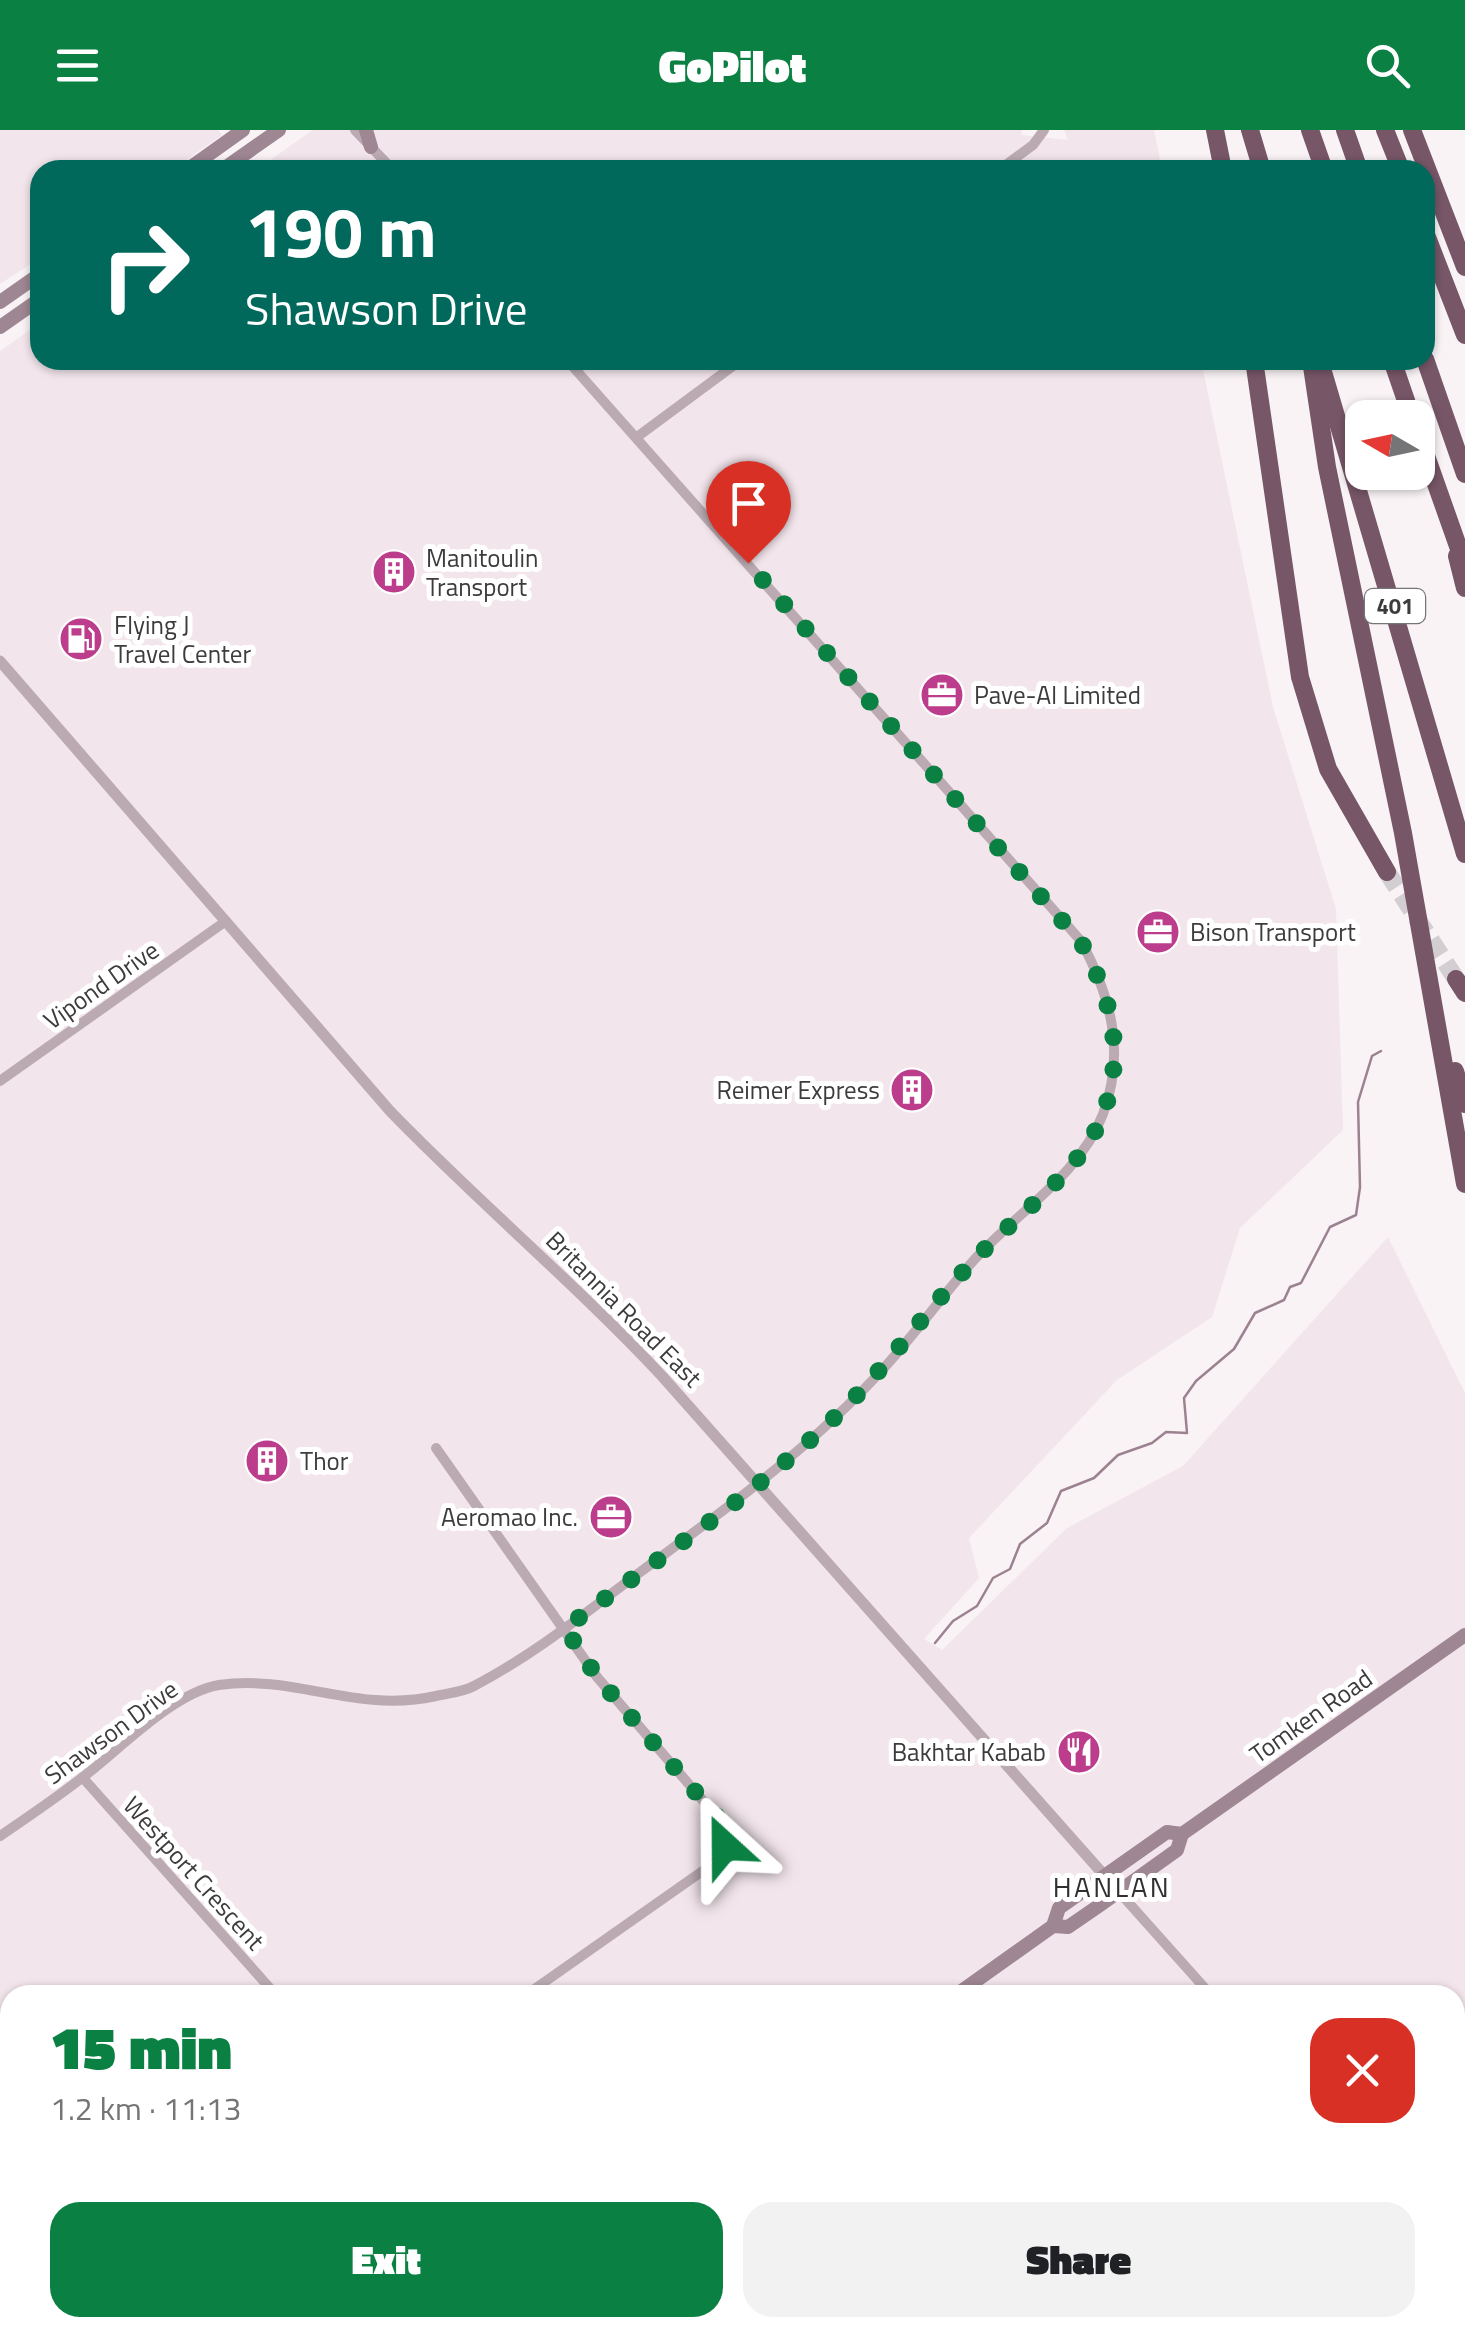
<!DOCTYPE html>
<meta charset="utf-8">
<style>
:root{--surface:#fff;--page:#f2f2f2;--text:#202124;--muted:#757577;--accent:#0b8043}
body{margin:0;font-family:"Titillium Web",sans-serif;background:var(--page);color:var(--text);height:100vh;display:flex;flex-direction:column;font-size:38px;white-space:nowrap}
*{box-sizing:border-box;margin:0}
p{font-size:32px;color:var(--muted)}
.icon{flex:none;width:55px;height:55px;fill:none;stroke:currentColor;stroke-width:2;stroke-linecap:round;stroke-linejoin:round}
.map{position:relative;flex:1;overflow:hidden}
.drawer{position:absolute;left:0px;top:1855px;width:1465px;height:352px;display:flex;flex-direction:column;background:var(--surface);border-radius:30px 30px 0 0;box-shadow:0 2px 8px #0004}
.drawer>*{flex:none}
.hud{position:absolute;left:30px;top:30px;width:1405px;height:210px;border-radius:30px;box-shadow:0 2px 8px #0004;background:#00695c;color:#fff;overflow:hidden}
.needle{width:65px;rotate:279deg}
.fabs{position:absolute;left:1345px;top:270px;display:grid;gap:20px}
.fabs a{display:grid;place-items:center;width:90px;height:90px;border-radius:20px;background:var(--surface);box-shadow:0 2px 8px #0004;font-size:50px}
.pin{position:absolute;display:grid;place-items:center;width:85px;height:85px;color:#fff;margin:-102px -42px;border-radius:50% 50% 50% 0;rotate:-45deg;box-shadow:0 0 10px #0007}
.pin .icon{rotate:45deg}
.me{position:absolute;width:110px;margin:-55px;rotate:336deg;stroke-linejoin:round;filter:drop-shadow(0 0 8px #0008)}
.turn{display:flex;align-items:center;gap:35px;height:210px;padding:0 50px;font-size:45px}
.turn .icon{width:130px;height:130px;stroke-width:2.5}
.turn b{display:block;font-size:70px;line-height:85px}
.round{display:grid;place-items:center;flex:none;width:105px;height:105px;border-radius:30px;background:var(--page)}
.overview{display:flex;align-items:center;justify-content:space-between;height:170px;padding:0 50px}
h1{font-size:60px;font-weight:800;line-height:75px;color:var(--accent)}
.action{display:flex;gap:20px;margin-top:auto;padding:20px 50px}
.action a{flex:1;height:115px;border-radius:30px;background:var(--accent);color:#fff;font-size:40px;font-weight:800;line-height:115px;text-align:center}
.action a+a{background:var(--page);color:var(--text)}
header{display:flex;justify-content:space-between;align-items:center;height:130px;padding:0 50px;background:var(--accent);color:#fff;font-size:45px;font-weight:800}
.map>svg:first-child{display:block}
</style>
<header><svg class="icon" aria-label="menu" viewBox="0 0 24 24"><path d="M4 6h16M4 12h16M4 18h16"/></svg>GoPilot<svg class="icon" aria-label="search" viewBox="0 0 24 24"><circle cx="10" cy="10" r="6"/><path d="M15 15l6 6"/></svg></header>
<div class="map">
<svg width="1465" height="2207" viewBox="0 0 1465 2207">
<rect width="100%" height="100%" fill="#f9f3f6"/>
<g fill="#f2e5eb">
<polygon points="0,0 218,0 222,5 172,40 40,40 40,128 0,154"/>
<polygon points="313,0 1022,0 1021,5 1068,10 1064,0 1154,0 1162,40 256,40"/>
<polygon points="40,193 40,230 1201,230 1273,577 1336,779 1343,1000 1240,1098 1212,1187 1117,1250 969,1408 979,1448 924,1509 942,1520 1067,1398 1183,1336 1388,1107 1465,1263 1465,1994 1455,2003 1455,1865 10,1865 10,2198 1455,2198 1455,2118 1465,2129 1465,2207 0,2207 0,221"/>
</g>
<g fill="none" stroke-linecap="round" stroke-linejoin="round">
<polyline stroke="#9c8290" stroke-width="2.5" points="935,1513 953,1491 977,1476 993,1448 1010,1439 1020,1414 1047,1393 1061,1361 1094,1348 1118,1325 1152,1313 1166,1302 1187,1303 1184,1268 1196,1251 1234,1219 1255,1183 1284,1170 1290,1157 1301,1153 1330,1097 1356,1085 1360,1057 1358,972 1372,926 1381,921"/>
<polyline stroke="#d3ced1" stroke-width="18" stroke-dasharray="18 9" stroke-linecap="butt" points="1387,742 1456,849"/>
<g stroke="#bbaab2" stroke-width="10">
<polyline points="355,0 393,40"/>
<polyline points="999,40 1033,15 1044,0"/>
<polyline points="637,307 741,230"/>
<polyline points="0,951 226,791"/>
<path d="M436 1318 597 1547 723 1694C730 1709 724 1721 714 1733L526 1865"/>
<polyline points="83,1648 276,1865"/>
<path d="M0 1706C28 1687 56 1668 83 1647 119 1620 174 1562 219 1555 296 1544 356 1584 436 1566 449 1563 463 1562 474 1556 534 1525 589 1480 643 1440 727 1378 812 1317 883 1239 915 1204 943 1165 974 1130 1017 1082 1080 1045 1103 984 1126 922 1111 867 1081 811L567 230"/>
<polyline points="1119,1762 1211,1865"/>
<polyline points="1455,2146 1465,2158"/>
<polyline points="799,2198 806,2207"/>
<polyline points="1170,2207 1180,2198"/>
</g>
<g stroke="#bbaab2" stroke-width="11">
<path d="M0 531 390 981C478 1072 575 1153 662 1246L1119 1762"/>
<polyline points="0,2127 10,2139"/>
<polyline points="61,2198 69,2207"/>
</g>
<g stroke="#9e8692" stroke-width="14">
<polyline points="366,0 371,17"/>
<polyline points="187,40 243,0"/>
<polyline points="222,40 279,0"/>
<polyline points="0,172 40,144"/>
<polyline points="0,197 40,169"/>
<polyline points="1053,1796 1068,1797 1100,1775 1177,1720 1182,1704 1465,1505"/>
<polyline points="956,1865 1053,1796 1059,1778 1167,1702 1182,1704"/>
<polyline points="471,2207 485,2198"/>
</g>
<g stroke="#765667" stroke-width="18">
<polyline points="1215,0 1223,40"/>
<polyline points="1250,0 1262,40"/>
<polyline points="1310,0 1324,40"/>
<polyline points="1345,0 1359,40"/>
<polyline points="1385,0 1401,40"/>
<polyline points="1412,0 1465,137"/>
<polyline points="1425,102 1465,205"/>
<polyline points="1425,229 1465,344"/>
<polyline points="1254,230 1300,547 1328,639 1387,742"/>
<polyline points="1311,230 1327,337 1403,703 1465,1054"/>
<polyline points="1392,230 1412,288"/>
<polyline points="1321,235 1465,724"/>
<polyline points="1418,303 1465,436"/>
<polyline points="1457,426 1465,458"/>
<polyline points="1456,849 1465,863"/>
<polyline points="1455,941 1465,974"/>
</g>
</g>
<g fill="none" stroke-linecap="round" stroke-linejoin="round">
<path stroke="#0b8043" stroke-width="18" stroke-dasharray="0 32.4" d="M725 1716 723 1694 597 1547 565 1498C656 1430 751 1367 833 1289 887 1238 928 1177 979 1125 1021 1081 1081 1042 1103 984 1126 922 1111 867 1081 812L748 433"/>
</g>
<defs>
<symbol id="building-disc" viewBox="-11 -11 22 22"><circle r="9.5" fill="#bb3d8b" stroke="#fff"/><path d="M-4-6H4V6H1V3H-1V6H-4ZM-2.5-4.3h1.7v1.8h-1.7ZM.8-4.3h1.7v1.8H.8ZM-2.5-1h1.7V.8h-1.7ZM.8-1h1.7V.8H.8Z" fill="#fff"/></symbol>
<symbol id="fuel-disc" viewBox="-11 -11 22 22"><circle r="9.5" fill="#bb3d8b" stroke="#fff"/><path d="M-5.5-6h7V0h2V4h1.3V-2.5L3-4.5l.8-.8L6-3V5H2.5V1h-1V6h-7ZM-4.2-4.7v3.2H.2V-4.7Z" fill="#fff"/></symbol>
<symbol id="office-disc" viewBox="-11 -11 22 22"><circle r="9.5" fill="#bb3d8b" stroke="#fff"/><path d="M-6-3h4V-5.5h4V-3h4V5H-6ZM-1-4.5V-3h2v-1.5ZM-6 0V1H6V0Z" fill="#fff"/></symbol>
<symbol id="restaurant-disc" viewBox="-11 -11 22 22"><circle r="9.5" fill="#bb3d8b" stroke="#fff"/><path d="M-5-6h1v4h1v-4h1v4h1v-4h1v5L-1.5 .5V6h-2V.5L-5-1ZM5-6V6H3V1.5H1.5Q1.5-4 5-6Z" fill="#fff"/></symbol>
</defs>
<g fill-rule="evenodd">
<use href="#building-disc" x="369" y="417" width="50" height="50"/>
<use href="#fuel-disc" x="56" y="484" width="50" height="50"/>
<use href="#office-disc" x="917" y="540" width="50" height="50"/>
<use href="#office-disc" x="1133" y="777" width="50" height="50"/>
<use href="#building-disc" x="887" y="935" width="50" height="50"/>
<use href="#building-disc" x="242" y="1306" width="50" height="50"/>
<use href="#office-disc" x="586" y="1362" width="50" height="50"/>
<use href="#restaurant-disc" x="1054" y="1597" width="50" height="50"/>
</g>
<g text-anchor="middle" dominant-baseline="central" stroke-width="10" stroke-linejoin="round" paint-order="stroke">
<rect fill="#fff" stroke="#777676" stroke-width="2.5" x="1365" y="459" width="60" height="34" rx="8"/>
<g font-size="22" font-weight="bold" fill="#3d3b3c">
<text x="1395" y="476">401</text>
</g>
<g font-size="25" fill="#3d3b3c" stroke="#fff" text-anchor="start">
<text x="426" y="428">Manitoulin<tspan x="426" dy="29">Transport</tspan></text>
<text x="114" y="495">Flying J<tspan x="114" dy="29">Travel Center</tspan></text>
<text x="974" y="565">Pave-Al Limited</text>
<text x="1190" y="802">Bison Transport</text>
<text x="880" y="960" text-anchor="end">Reimer Express</text>
<text x="300" y="1331">Thor</text>
<text x="578" y="1387" text-anchor="end">Aeromao Inc.</text>
<text x="1046" y="1622" text-anchor="end">Bakhtar Kabab</text>
</g>
<g font-size="25" fill="#3d3b3c" stroke="#fff">
<text transform="translate(101 855) rotate(-35)">Vipond Drive</text>
<text transform="translate(624 1179) rotate(45)">Britannia Road East</text>
<text transform="translate(1311 1586) rotate(-35)">Tomken Road</text>
<text transform="translate(111 1602) rotate(-36)">Shawson Drive</text>
<text transform="translate(194 1743) rotate(48)">Westport Crescent</text>
</g>
<g font-size="28" letter-spacing="2.5" fill="#322f30" stroke="#fff">
<text x="1112" y="1756">HANLAN</text>
</g>
</g>
</svg>
<div class="fabs">
<a><svg class="needle" viewBox="-14 -14 28 28"><path d="M0-13l5 13h-10z" fill="#e53935"/><path d="M0 13l5-13h-10z" fill="#757577"/></svg></a>
</div>
<div class="pin" style="left:748px;top:433px;background:#d93025"><svg class="icon" aria-label="arrive" viewBox="0 0 24 24"><path d="M6 21V4h12l-3 4 3 4H6"/></svg></div>
<svg class="me" style="left:725px;top:1716px" viewBox="-20 -20 40 40"><path d="M0-17L14 15 0 8-14 15z" fill="#0b8043" stroke="#fff" stroke-width="4"/></svg>
<div class="hud">
<div class="turn"><svg class="icon" aria-label="right" viewBox="0 0 24 24"><path d="M7 20v-9h11M14 6l5 5-5 5"/></svg><div><b>190 m</b>Shawson Drive</div></div>
</div>
<section class="drawer">
<div class="overview"><div><h1>15 min</h1><p>1.2 km · 11:13</p></div><a class="round" style="background:#d93025;color:#fff"><svg class="icon" aria-label="close" viewBox="0 0 24 24"><path d="M6 6l12 12M18 6L6 18"/></svg></a></div>
<div class="action"><a>Exit</a><a>Share</a></div>
</section>
</div>
